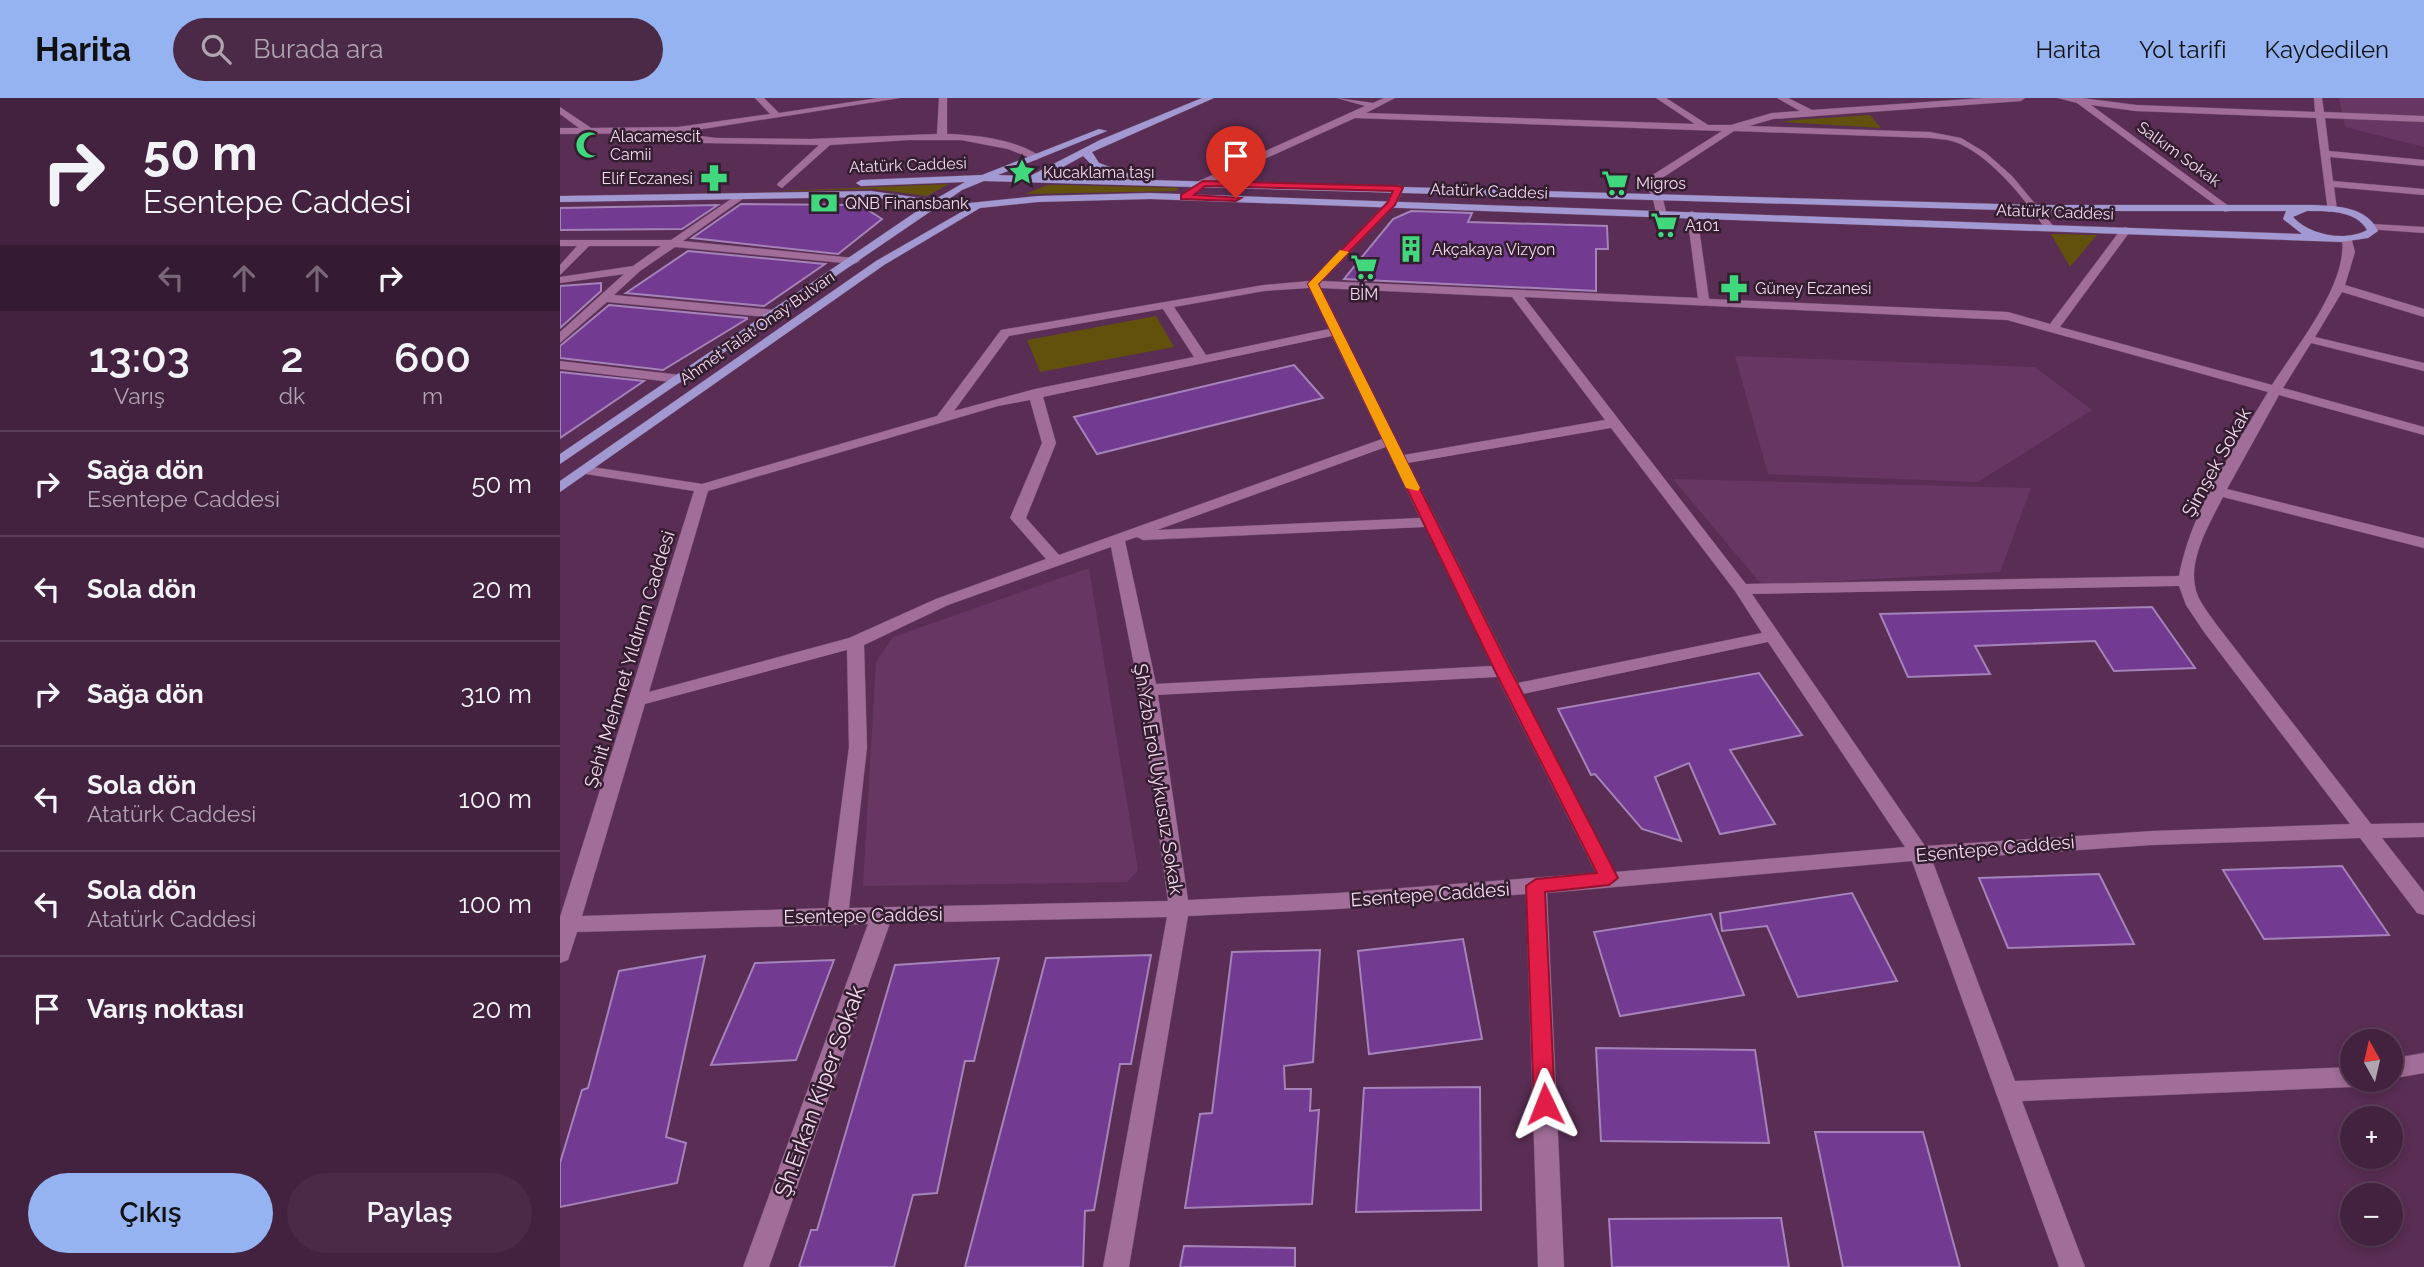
<!DOCTYPE html>
<html lang="tr">
<meta charset="utf-8">
<style>
:root{--surface:#43223f;--page:#4a2a46;--text:#f1f3f6;--muted:#afa4b0;--line:#5b3f59;--accent:#95b2f1}
body{margin:0;font-family:Raleway,sans-serif;background:var(--page);color:var(--text);height:100vh;display:flex;flex-direction:column;font-size:26px;white-space:nowrap}
*{box-sizing:border-box;margin:0}
p{font-size:23px;color:var(--muted)}
.icon{flex:none;width:38px;height:38px;fill:none;stroke:currentColor;stroke-width:2;stroke-linecap:round;stroke-linejoin:round}
.map{position:relative;flex:1;overflow:hidden}
.sheet{display:flex;flex-direction:column;background:var(--surface);width:560px}
.sheet>*{flex:none}
.top-card{background:#43223f;color:var(--text);overflow:hidden}
.needle{width:46px;rotate:352deg}
.buttons{position:absolute;left:1780px;top:931px;display:grid;gap:14px}
.buttons a{display:grid;place-items:center;width:63px;height:63px;border-radius:50%;background:var(--surface);box-shadow:0 4px 10px #0003,0 0 0 2px var(--line);font-size:35px}
.pin{position:absolute;display:grid;place-items:center;width:60px;height:60px;color:#fff;margin:-72px -30px;border-radius:50% 50% 50% 0;rotate:-45deg;box-shadow:0 0 7px #0007}
.pin .icon{rotate:45deg}
.me{position:absolute;width:77px;margin:-38px;rotate:358deg;stroke-linejoin:round;filter:drop-shadow(0 0 5px #0008)}
.turn{display:flex;align-items:center;gap:24px;height:147px;padding:0 28px;font-size:32px}
.turn .icon{width:91px;height:91px;stroke-width:2.5}
.turn b{display:block;font-size:49px;line-height:60px}
.lanes{display:flex;align-items:center;height:66px;padding:0 28px;background:#0003;justify-content:center;gap:35px;direction:ltr}
.lanes .off{opacity:.35}
.eta{display:flex;justify-content:space-evenly;align-items:center;height:119px;text-align:center}
.eta b{font-size:42px;font-weight:600;line-height:49px}
.action{display:flex;gap:14px;margin-top:auto;padding:14px 28px}
.action a{flex:1;height:80px;border-radius:42px;background:var(--accent);color:#111;font-size:28px;font-weight:600;line-height:80px;text-align:center}
.action a+a{background:var(--page);color:var(--text)}
ul{padding:0;list-style:none}
li{display:flex;align-items:center;gap:21px;height:105px;padding:0 28px;border-top:2px solid var(--line)}
li div{flex:1}
li b{display:block;font-size:26px}
li em{font-style:normal}
header{display:flex;align-items:center;gap:42px;box-sizing:border-box;height:98px;padding:0 35px;background:var(--accent);color:#111}
header strong{font-size:33px}
nav{display:flex;gap:38px;margin-inline-start:auto;font-size:24px}
.search{width:490px;height:63px;background:var(--page);display:flex;align-items:center;gap:18px;box-sizing:border-box;padding:0 24px;border-radius:38px;color:var(--muted);font-size:26px}
main{display:flex;flex:1;min-height:0}
.map>svg:first-child{display:block}
</style>
<header>
<strong>Harita</strong>
<div class="search"><svg class="icon" aria-label="search" viewBox="0 0 24 24"><circle cx="10" cy="10" r="6"/><path d="M15 15l6 6"/></svg>Burada ara</div>
<nav><a>Harita</a><a>Yol tarifi</a><a>Kaydedilen</a></nav>
</header>
<main>
<section class="sheet">
<div class="top-card">
<div class="turn"><svg class="icon" aria-label="right" viewBox="0 0 24 24"><path d="M7 20v-9h11M14 6l5 5-5 5"/></svg><div><b>50 m</b>Esentepe Caddesi</div></div>
<div class="lanes"><svg class="icon off" aria-label="left" viewBox="0 0 24 24"><path d="M17 20v-9H6M10 6l-5 5 5 5"/></svg><svg class="icon off" aria-label="ahead" viewBox="0 0 24 24"><path d="M12 20V5M6 11l6-6 6 6"/></svg><svg class="icon off" aria-label="ahead" viewBox="0 0 24 24"><path d="M12 20V5M6 11l6-6 6 6"/></svg><svg class="icon" aria-label="right" viewBox="0 0 24 24"><path d="M7 20v-9h11M14 6l5 5-5 5"/></svg></div>
</div>
<div class="eta">
<div><b>13:03</b><p>Varış</p></div>
<div><b>2</b><p>dk</p></div>
<div><b>600</b><p>m</p></div>
</div>
<ul>
<li><svg class="icon" aria-label="right" viewBox="0 0 24 24"><path d="M7 20v-9h11M14 6l5 5-5 5"/></svg><div><b>Sağa dön</b><p>Esentepe Caddesi</p></div><em>50 m</em></li>
<li><svg class="icon" aria-label="left" viewBox="0 0 24 24"><path d="M17 20v-9H6M10 6l-5 5 5 5"/></svg><div><b>Sola dön</b></div><em>20 m</em></li>
<li><svg class="icon" aria-label="right" viewBox="0 0 24 24"><path d="M7 20v-9h11M14 6l5 5-5 5"/></svg><div><b>Sağa dön</b></div><em>310 m</em></li>
<li><svg class="icon" aria-label="left" viewBox="0 0 24 24"><path d="M17 20v-9H6M10 6l-5 5 5 5"/></svg><div><b>Sola dön</b><p>Atatürk Caddesi</p></div><em>100 m</em></li>
<li><svg class="icon" aria-label="left" viewBox="0 0 24 24"><path d="M17 20v-9H6M10 6l-5 5 5 5"/></svg><div><b>Sola dön</b><p>Atatürk Caddesi</p></div><em>100 m</em></li>
<li><svg class="icon" aria-label="arrive" viewBox="0 0 24 24"><path d="M6 21V4h12l-3 4 3 4H6"/></svg><div><b>Varış noktası</b></div><em>20 m</em></li>
</ul>
<div class="action"><a>Çıkış</a><a>Paylaş</a></div>
</section>
<div class="map">
<svg width="1864" height="1169" viewBox="0 0 1864 1169">
<rect width="100%" height="100%" fill="#592d54"/>
<g fill="#683662">
<polygon points="1779,0 1864,0 1864,49 1785,29"/>
<polygon points="1175,258 1475,269 1532,312 1418,384 1208,376"/>
<polygon points="1113,381 1471,390 1440,474 1202,487"/>
<polygon points="529,470 578,772 567,784 303,788 316,564 333,539"/>
</g>
<g fill="#62500d">
<polygon points="1310,17 1321,30 1222,24 1234,22"/>
<polygon points="389,86 367,98 314,91 193,94"/>
<polygon points="488,87 504,87 619,90 616,93 465,96"/>
<polygon points="1491,136 1537,137 1510,169"/>
<polygon points="596,218 614,249 480,274 467,242"/>
</g>
<g fill="#733a92" stroke="#a483b8" stroke-width="2">
<polygon points="181,106 300,107 322,121 278,156 132,140"/>
<polygon points="158,107 122,131 0,132 0,110"/>
<polygon points="851,113 912,115 908,124 1047,128 1048,151 1036,151 1036,193 784,181 833,121"/>
<polygon points="128,153 265,166 204,208 66,195"/>
<polygon points="41,185 41,193 0,230 0,188"/>
<polygon points="49,207 187,220 187,221 103,272 0,260 0,248"/>
<polygon points="734,267 763,300 537,356 514,319"/>
<polygon points="0,274 84,283 0,340"/>
<polygon points="1592,509 1635,570 1554,573 1535,543 1415,548 1430,576 1348,579 1320,516"/>
<polygon points="1199,575 1242,637 1170,652 1215,726 1160,736 1129,665 1095,679 1121,743 1082,731 1035,676 1031,677 998,611"/>
<polygon points="1782,768 1829,837 1704,841 1663,772"/>
<polygon points="1539,776 1574,846 1448,850 1419,780"/>
<polygon points="1292,795 1337,883 1238,899 1207,828 1162,833 1160,815"/>
<polygon points="1151,816 1184,897 1060,918 1034,834"/>
<polygon points="903,841 922,941 809,956 798,853"/>
<polygon points="760,852 753,964 724,968 725,991 751,991 750,1013 759,1012 752,1106 625,1110 640,1016 652,1015 672,854"/>
<polygon points="591,857 571,966 560,966 534,1112 525,1113 523,1169 405,1169 486,860"/>
<polygon points="145,858 106,1039 126,1045 117,1085 0,1109 0,1065 22,992 28,990 59,873"/>
<polygon points="439,860 414,963 405,963 377,1095 353,1097 334,1169 239,1169 251,1132 257,1132 335,867"/>
<polygon points="274,862 236,962 151,967 195,865"/>
<polygon points="1036,950 1195,952 1209,1045 1041,1043"/>
<polygon points="920,989 921,1112 796,1114 804,990"/>
<polygon points="1255,1034 1363,1034 1400,1169 1283,1169"/>
<polygon points="1221,1120 1229,1169 1052,1169 1049,1121"/>
<polygon points="624,1148 735,1150 735,1169 620,1169"/>
</g>
<g fill="none" stroke-linecap="round" stroke-linejoin="round">
<defs>
<g id="minor">
<path d="M195 0H204L219 15 318 0H340L117 35 156 40 250 41 377 36 379 0H387V36C416 37 456 41 481 59L476 62 448 51 401 42H349L270 47 222 90 217 87 218 85 259 47 144 45 99 35 0 36V30H19L0 16V9L31 30 118 29 210 16Z"/>
<path d="M777 0 813 5 824 0H835L806 15 1135 26 1096 0H1106L1148 27H1171L1212 15 1240 13 1217 0H1228L1252 12 1424 0H1465L1461 3 1213 21 1189 28 1370 34 1401 40 1426 55 1452 78 1495 130 1486 132C1467 103 1427 53 1392 43 1385 41 1377 41 1370 40L1174 33 1093 86 1102 97 1106 114 1101 117 1096 114 1092 97 1082 85 1083 83 1162 33 795 20 647 87 628 101 619 99 639 83 805 8Z"/>
<polygon points="1498,0 1522,0 1576,7 1755,14 1754,0 1762,0 1764,14 1864,18 1864,24 1765,20 1769,53 1864,62 1864,68 1770,59 1773,83 1864,91 1864,97 1774,89 1777,112 1768,114 1756,20 1576,13 1531,7 1674,112 1665,114 1517,5"/>
<path d="M839 87 844 90 836 107 762 183 1138 200 1127 116 1132 113 1137 116 1149 201 1448 214 1490 226 1562 130 1566 129 1571 132 1500 229 1712 287C1736 249 1788 186 1782 141L1791 139 1795 154 1785 187 1864 211V219L1782 194 1755 239 1864 265V273L1751 245 1723 290 1864 329V337L1719 297 1667 391 1864 440V450L1663 399C1651 423 1629 459 1635 488 1637 502 1648 514 1656 526L1811 726 1864 725V739L1822 740 1864 794V817L1857 815 1800 740 1592 747 1372 762 1455 983 1792 969V982H1802L1800 986 1792 989 1462 1003 1525 1169H1499L1352 763 987 795 1004 1169H978L966 796 778 811 628 818 569 1169H543L607 819 330 825 209 1169H183L308 826 17 834 8 862 0 865V819L134 393 26 376 19 372 26 368 142 386 377 318 441 232 704 187 750 183 827 104 834 90ZM749 190 769 231 646 257 614 209 704 193ZM761 190 952 199 1045 322 844 357ZM964 199 1447 222 1708 294C1674 351 1631 412 1619 478L1186 486ZM603 211 634 259 475 291 394 313 449 238ZM772 238 822 341 499 457 466 420 496 345 483 299ZM470 302 482 345 450 420 486 461 376 501 289 540 89 594 148 393 438 308ZM1051 330 1175 493 1202 535 958 585 848 365ZM826 349 860 420 597 432ZM865 429 932 568 596 586 565 443 577 439 583 442ZM551 449 579 592 608 803 289 810 307 649 304 547 388 507ZM1619 488 1626 507 1644 534 1790 726 1592 733 1365 748 1192 496ZM1208 544 1345 749 1055 774 963 596ZM287 552 289 649 268 810 22 818 85 606ZM937 579 1036 775 778 795 628 802 598 597Z"/>
<polygon points="180,95 184,96 184,100 123,143 294,160 300,163 294,166 115,149 80,173 54,197 216,212 222,216 216,220 47,204 0,245 0,234 64,176 0,185 0,179 73,168 101,148 29,148 0,177 0,167 17,148 0,148 0,142 111,142"/>
<polygon points="1812,126 1864,129 1864,135 1808,131 1807,129"/>
<polygon points="0,263 120,277 126,281 120,285 0,271"/>
<polygon points="1864,955 1864,975 1830,981 1830,961"/>
</g>
<path id="major" d="M642 0H654L532 54 539 65 569 76V80L537 72 523 58 485 79 1478 107H1754C1778 108 1807 109 1818 133L1808 140 1781 144 590 101 478 104 420 110 324 167 0 394V383L316 163 405 112 377 109 0 366V356L366 107 311 99 0 104V98L311 93 374 102 405 84 301 88 296 85 301 82 422 77 539 31 547 33 438 77 470 78 540 42ZM424 83 1478 113H1726L1723 121 1742 136 590 95 478 98 400 106 385 104 402 92ZM1747 113C1767 113 1796 112 1807 132 1785 144 1749 137 1733 119Z"/>
</defs>
<use href="#minor" stroke="#704a6c" stroke-width="1"/>
<use href="#major" stroke="#704a6c" stroke-width="1"/>
<use href="#minor" fill="#a06e98" fill-rule="evenodd"/>
<use href="#major" fill="#a299d2" fill-rule="evenodd"/>
</g>
<polygon fill="#e11d48" stroke="#92132f" stroke-width="2" points="643,83 839,88 843,90 835,107 758,186 951,573 1058,780 1049,787 985,794 995,1006 992,1013 985,1015 977,1013 974,1006 966,788 976,781 1037,775 935,573 748,186 828,104 833,93 645,88 634,97 681,100 676,103 621,101 621,97"/>
<polygon fill="#f59e0b" points="780,152 789,154 758,186 860,390 858,393 846,390 748,186"/>
<defs>
<symbol id="mosque-bare" viewBox="-9 -9 18 18"><path d="M3.5-4.9A6 6 0 1 0 3.5 4.9A5 5 0 1 1 3.5-4.9Z" fill="#41d77c" stroke="#331e30" stroke-width="2.5" paint-order="stroke"/></symbol>
<symbol id="sight-bare" viewBox="-9 -9 18 18"><path d="M0-6L1.8-2.2L6-1.7L2.9 1.2L3.7 5.4L0 3.3L-3.7 5.4L-2.9 1.2L-6-1.7L-1.8-2.2Z" fill="#41d77c" stroke="#331e30" stroke-width="2.5" paint-order="stroke"/></symbol>
<symbol id="pharmacy-bare" viewBox="-9 -9 18 18"><path d="M-2-6h4v4h4v4h-4v4h-4v-4h-4v-4h4Z" fill="#41d77c" stroke="#331e30" stroke-width="2.5" paint-order="stroke"/></symbol>
<symbol id="supermarket-bare" viewBox="-9 -9 18 18"><path d="M-6-5.5h2.5l.6 2H6L4.5 2H-2.5L-4.4-4H-6ZM-1.5 3.2a1.3 1.3 0 1 0 .1 0ZM3 3.2a1.3 1.3 0 1 0 .1 0Z" fill="#41d77c" stroke="#331e30" stroke-width="2.5" paint-order="stroke"/></symbol>
<symbol id="bank-bare" viewBox="-9 -9 18 18"><path d="M-6-4H6V4H-6ZM0-2.3a2.3 2.3 0 1 0 0 4.6a2.3 2.3 0 1 0 0-4.6Z" fill="#41d77c" stroke="#331e30" stroke-width="2.5" paint-order="stroke"/></symbol>
<symbol id="building-bare" viewBox="-9 -9 18 18"><path d="M-4-6H4V6H1V3H-1V6H-4ZM-2.5-4.3h1.7v1.8h-1.7ZM.8-4.3h1.7v1.8H.8ZM-2.5-1h1.7V.8h-1.7ZM.8-1h1.7V.8H.8Z" fill="#41d77c" stroke="#331e30" stroke-width="2.5" paint-order="stroke"/></symbol>
</defs>
<g fill-rule="evenodd">
<use href="#mosque-bare" x="10" y="28" width="38" height="38"/>
<use href="#sight-bare" x="443" y="55" width="38" height="38"/>
<use href="#pharmacy-bare" x="135" y="61" width="38" height="38"/>
<use href="#supermarket-bare" x="1036" y="66" width="38" height="38"/>
<use href="#bank-bare" x="245" y="86" width="38" height="38"/>
<use href="#supermarket-bare" x="1085" y="108" width="38" height="38"/>
<use href="#building-bare" x="832" y="132" width="38" height="38"/>
<use href="#supermarket-bare" x="785" y="150" width="38" height="38"/>
<use href="#pharmacy-bare" x="1155" y="171" width="38" height="38"/>
</g>
<g text-anchor="middle" dominant-baseline="central" stroke-width="5" stroke-linejoin="round" paint-order="stroke">
<g font-size="16" fill="#f3d7ee" stroke="#331e30" text-anchor="start">
<text x="50" y="38">Alacamescit<tspan x="50" dy="18">Camii</tspan></text>
<text x="483" y="74">Kucaklama taşı</text>
<text x="133" y="80" text-anchor="end">Elif Eczanesi</text>
<text x="1076" y="85">Migros</text>
<text x="285" y="105">QNB Finansbank</text>
<text x="1125" y="127">A101</text>
<text x="872" y="151">Akçakaya Vizyon</text>
<text x="1195" y="190">Güney Eczanesi</text>
<text x="804" y="196" text-anchor="middle">BİM</text>
</g>
<g font-size="16" fill="#f3d7ee" stroke="#331e30">
<text transform="translate(1619 56) rotate(36)">Salkım Sokak</text>
<text transform="translate(348 67) rotate(-2)">Atatürk Caddesi</text>
<text transform="translate(929 93) rotate(2)">Atatürk Caddesi</text>
<text transform="translate(1495 114) rotate(2)">Atatürk Caddesi</text>
<text transform="translate(197 230) rotate(-35)">Ahmet Talat Onay Bulvarı</text>
</g>
<g font-size="19" fill="#f3d7ee" stroke="#331e30">
<text transform="translate(1656 364) rotate(-61)">Şimşek Sokak</text>
<text transform="translate(69 561) rotate(-73)">Şehit Mehmet Yıldırım Caddesi</text>
<text transform="translate(599 681) rotate(81)">Şh.Yzb.Erol Uykusuz Sokak</text>
<text transform="translate(1435 750) rotate(-5)">Esentepe Caddesi</text>
<text transform="translate(870 796) rotate(-4)">Esentepe Caddesi</text>
<text transform="translate(303 817) rotate(-1)">Esentepe Caddesi</text>
</g>
<g font-size="23" fill="#f3d7ee" stroke="#331e30">
<text transform="translate(259 993) rotate(-70)">Şh.Erkan Kiper Sokak</text>
</g>
</g>
</svg>
<div class="buttons">
<a><svg class="needle" viewBox="-14 -14 28 28"><path d="M0-13l5 13h-10z" fill="#e53935"/><path d="M0 13l5-13h-10z" fill="#afa4b0"/></svg></a>
<a>+</a>
<a>−</a>
</div>
<div class="pin" style="left:676px;top:100px;background:#d93025"><svg class="icon" aria-label="arrive" viewBox="0 0 24 24"><path d="M6 21V4h12l-3 4 3 4H6"/></svg></div>
<svg class="me" style="left:985px;top:1006px" viewBox="-20 -20 40 40"><path d="M0-17L14 15 0 8-14 15z" fill="#e11d48" stroke="#fff" stroke-width="4"/></svg>
</div>
</main>
